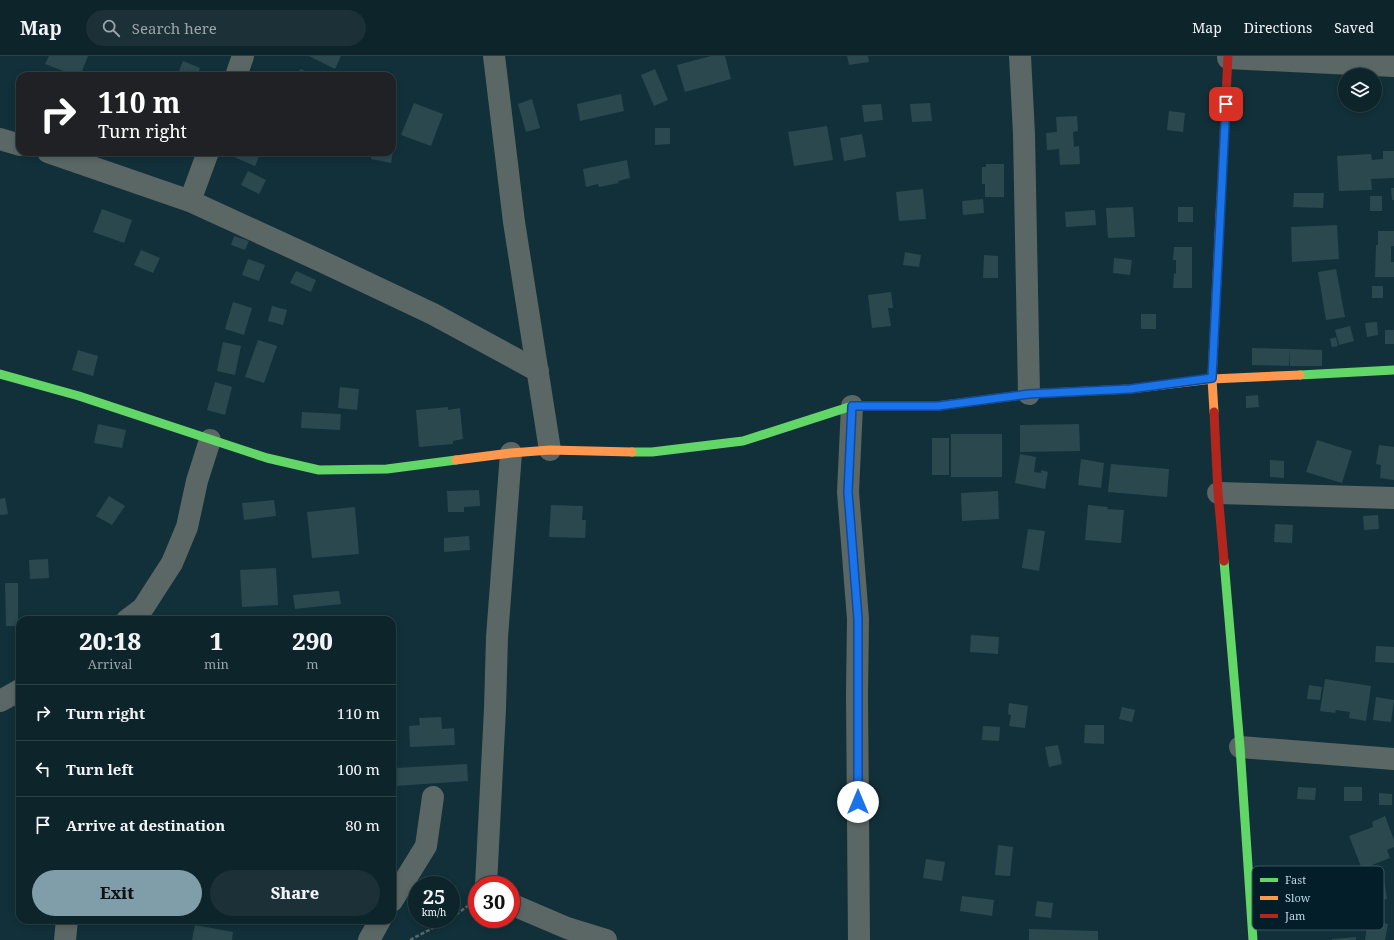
<!DOCTYPE html>
<style>
:root{--surface:#0e242b;--page:#1c3037;--text:#f1f3f6;--muted:#9ba4a9;--line:#2e4147;--accent:#7f9eaa}
body{margin:0;font-family:"Noto Serif",serif;background:var(--page);color:var(--text);height:100vh;display:flex;flex-direction:column;font-size:15px;white-space:nowrap}
*{box-sizing:border-box;margin:0}
p{font-size:13px;color:var(--muted)}
.icon{flex:none;width:22px;height:22px;fill:none;stroke:currentColor;stroke-width:2;stroke-linecap:round;stroke-linejoin:round}
.map{position:relative;flex:1;overflow:hidden}
.sheet{position:absolute;left:16px;top:560px;width:380px;height:308px;display:flex;flex-direction:column;background:var(--surface);border-radius:12px;box-shadow:0 2px 6px #0003,0 0 0 1px var(--line)}
.sheet>*{flex:none}
.top-card{position:absolute;left:16px;top:16px;width:380px;height:84px;border-radius:12px;box-shadow:0 2px 6px #0003,0 0 0 1px var(--line);background:#202124;color:#fff;overflow:hidden}
.controls{position:absolute;left:1338px;top:12px;display:grid;gap:8px}
.controls a{display:grid;place-items:center;width:44px;height:44px;border-radius:50%;background:var(--surface);box-shadow:0 2px 6px #0003,0 0 0 1px var(--line);font-size:20px}
.speed{position:absolute;left:408px;top:820px;display:flex;gap:8px;font-size:20px;font-weight:700;text-align:center}
.speed>*{display:grid;place-content:center;width:52px;height:52px;border-radius:50%;background:var(--surface);box-shadow:0 2px 6px #0003,0 0 0 1px var(--line);line-height:1}
.speed small{font-size:10px;font-weight:400}
.speed .limit{border:6px solid #d22;background:#fff;color:#111}
.pin{position:absolute;display:grid;place-items:center;width:34px;height:34px;color:#fff;margin:-17px;border-radius:8px;box-shadow:0 2px 6px #0006}
.me{position:absolute;width:44px;margin:-22px;rotate:0deg;stroke-linejoin:round;filter:drop-shadow(0 0 3px #0008)}
.turn{display:flex;align-items:center;gap:14px;height:84px;padding:0 16px;font-size:18px}
.turn .icon{width:52px;height:52px;stroke-width:2.5}
.turn b{display:block;font-size:28px;line-height:34px}
.eta{display:flex;justify-content:space-evenly;align-items:center;height:68px;text-align:center}
.eta b{font-size:24px;font-weight:800;line-height:28px}
.primary-button{display:flex;gap:8px;margin-top:auto;padding:8px 16px}
.primary-button a{flex:1;height:46px;border-radius:24px;background:var(--accent);color:#111;font-size:16px;font-weight:800;line-height:46px;text-align:center}
.primary-button a+a{background:var(--page);color:var(--text)}
ul{padding:0;list-style:none}
li{display:flex;align-items:center;gap:12px;height:56px;padding:0 16px;border-top:1px solid var(--line)}
li div{flex:1}
li b{display:block;font-size:15px}
li em{font-style:normal}
header{display:flex;align-items:center;gap:24px;box-sizing:border-box;height:56px;padding:0 20px;background:var(--surface);border-bottom:1px solid var(--line)}
header strong{font-size:19px}
nav{display:flex;gap:22px;margin-inline-start:auto;font-size:14px}
.search{width:280px;height:36px;background:var(--page);display:flex;align-items:center;gap:10px;box-sizing:border-box;padding:0 14px;border-radius:22px;color:var(--muted);font-size:15px}
.map>svg:first-child{display:block}
</style>
<header>
<strong>Map</strong>
<div class="search"><svg class="icon" aria-label="search" viewBox="0 0 24 24"><circle cx="10" cy="10" r="6"/><path d="M15 15l6 6"/></svg>Search here</div>
<nav><a>Map</a><a>Directions</a><a>Saved</a></nav>
</header>
<div class="map">
<svg width="1394" height="884" viewBox="0 0 1394 884">
<rect width="100%" height="100%" fill="#123039"/>
<g fill="#2a484e">
<polygon points="49,0 88,0 80,20 76,20 45,8"/>
<polygon points="309,0 341,0 335,13"/>
<polygon points="711,0 725,0 731,23 685,36 677,9"/>
<polygon points="847,0 868,0 869,6 849,9"/>
<polygon points="183,5 200,12 197,20 177,20"/>
<polygon points="300,13 319,20 298,20"/>
<polygon points="655,13 668,44 654,50 641,19"/>
<polygon points="621,38 624,55 580,65 577,48"/>
<polygon points="532,43 540,72 526,76 518,48"/>
<polygon points="414,47 443,58 431,90 401,79"/>
<polygon points="930,47 932,65 912,66 910,48"/>
<polygon points="881,48 883,64 864,66 862,49"/>
<polygon points="1169,55 1185,57 1183,76 1167,74"/>
<polygon points="1077,60 1078,75 1073,76 1074,91 1079,90 1080,108 1060,109 1059,93 1047,94 1046,77 1057,76 1056,61"/>
<polygon points="827,70 833,104 794,110 788,76"/>
<polygon points="655,72 670,72 670,88 655,89"/>
<polygon points="862,78 866,101 844,105 840,82"/>
<polygon points="1383,95 1394,95 1394,122 1371,123 1372,134 1339,135 1337,100 1371,98 1372,104 1383,103"/>
<polygon points="237,96 261,96 255,110 234,101"/>
<polygon points="372,96 393,96 391,107 371,103"/>
<polygon points="627,104 630,122 618,125 619,127 599,131 598,128 586,131 583,113"/>
<polygon points="986,108 1004,108 1004,141 985,141 985,128 982,128 982,111 986,111"/>
<polygon points="248,115 266,124 259,138 241,129"/>
<polygon points="1391,132 1394,132 1394,144 1392,144"/>
<polygon points="923,133 926,163 899,165 896,136"/>
<polygon points="1294,137 1324,137 1323,152 1293,151"/>
<rect x="1370" y="140" width="12" height="15"/>
<polygon points="983,143 984,157 963,159 962,145"/>
<polygon points="1133,151 1135,181 1108,182 1106,152"/>
<rect x="1178" y="151" width="15" height="15"/>
<polygon points="102,153 132,164 124,187 93,176"/>
<polygon points="1095,154 1096,169 1066,171 1065,156"/>
<polygon points="1337,169 1339,203 1292,206 1291,171"/>
<polygon points="1378,175 1394,175 1394,190 1391,190 1391,206 1394,206 1394,221 1375,221 1376,189 1378,189"/>
<polygon points="234,180 249,185 245,194 231,189"/>
<polygon points="1174,191 1192,191 1192,232 1173,232 1174,217 1176,218 1176,204 1173,204"/>
<polygon points="141,194 160,202 153,217 134,209"/>
<polygon points="905,196 921,199 919,211 903,209"/>
<polygon points="984,199 998,200 998,222 983,222"/>
<polygon points="1114,202 1132,204 1130,219 1113,217"/>
<polygon points="248,203 265,209 259,225 242,219"/>
<polygon points="1336,213 1345,261 1326,264 1318,216"/>
<polygon points="296,215 316,224 311,236 290,227"/>
<rect x="1372" y="230" width="11" height="12"/>
<polygon points="891,236 893,252 888,252 891,270 872,272 868,239"/>
<polygon points="233,246 252,252 244,279 225,273"/>
<polygon points="272,250 287,254 283,269 268,265"/>
<rect x="1141" y="258" width="15" height="15"/>
<polygon points="1377,266 1378,279 1367,281 1365,267"/>
<polygon points="1350,270 1354,285 1339,289 1335,274"/>
<rect x="1385" y="274" width="9" height="14"/>
<polygon points="1336,281 1338,290 1332,291 1330,283"/>
<polygon points="258,284 277,290 264,327 245,321"/>
<polygon points="223,286 241,290 235,319 217,315"/>
<polygon points="1252,292 1290,293 1289,310 1252,309"/>
<polygon points="1290,293 1322,294 1322,310 1290,310"/>
<polygon points="78,294 98,300 93,320 72,314"/>
<polygon points="215,326 232,331 225,359 207,354"/>
<polygon points="340,331 359,333 357,354 338,352"/>
<polygon points="1258,339 1259,351 1246,352 1246,340"/>
<polygon points="448,351 448,354 460,352 463,383 453,385 453,388 419,391 416,354"/>
<polygon points="302,356 341,358 340,374 301,372"/>
<polygon points="98,368 126,374 122,392 94,387"/>
<polygon points="1079,368 1080,395 1020,396 1020,369"/>
<rect x="951" y="378" width="51" height="43"/>
<rect x="932" y="382" width="17" height="37"/>
<polygon points="1317,384 1352,395 1342,427 1306,416"/>
<polygon points="1379,389 1394,391 1394,424 1380,422 1381,409 1376,408"/>
<polygon points="1020,398 1036,401 1034,416 1041,417 1041,414 1048,416 1045,433 1015,427"/>
<polygon points="1081,403 1104,407 1101,432 1078,429"/>
<polygon points="1270,404 1284,405 1284,422 1270,421"/>
<polygon points="1111,408 1169,413 1167,441 1108,436"/>
<polygon points="479,434 480,450 464,451 464,456 448,456 447,435"/>
<polygon points="998,435 999,463 962,465 961,437"/>
<polygon points="109,440 125,450 112,469 96,460"/>
<polygon points="5,442 8,458 0,459 0,443"/>
<polygon points="274,444 276,460 244,464 242,447"/>
<polygon points="551,449 583,450 582,464 586,464 585,482 549,481"/>
<polygon points="1088,449 1108,451 1107,453 1124,454 1121,487 1085,484"/>
<polygon points="355,451 359,498 312,502 307,456"/>
<polygon points="1378,459 1379,473 1364,474 1363,460"/>
<polygon points="1275,468 1293,469 1292,487 1274,486"/>
<polygon points="1028,473 1045,475 1039,515 1022,512"/>
<polygon points="469,480 470,494 444,496 444,482"/>
<polygon points="48,503 49,522 30,523 29,504"/>
<polygon points="276,512 278,549 242,551 240,514"/>
<polygon points="5,527 18,527 18,570 6,570"/>
<polygon points="339,535 341,548 295,553 293,539"/>
<polygon points="971,579 999,581 998,598 970,596"/>
<polygon points="1376,590 1394,591 1394,607 1375,606"/>
<polygon points="1325,623 1371,630 1366,665 1349,662 1350,656 1336,654 1335,657 1320,655"/>
<polygon points="1309,629 1322,631 1320,644 1307,643"/>
<polygon points="1376,641 1394,644 1391,666 1373,664"/>
<polygon points="1009,647 1028,650 1025,672 1009,670 1011,659 1008,658"/>
<polygon points="1122,651 1135,654 1132,666 1119,663"/>
<polygon points="441,661 442,673 454,672 455,689 410,691 409,670 420,669 419,662"/>
<polygon points="1085,669 1104,669 1104,688 1084,687"/>
<polygon points="983,670 1000,671 999,685 982,684"/>
<polygon points="1058,689 1062,708 1049,711 1045,691"/>
<polygon points="467,708 468,725 396,730 395,712"/>
<polygon points="1298,731 1316,732 1315,744 1297,743"/>
<rect x="1344" y="731" width="18" height="14"/>
<polygon points="1379,737 1392,738 1392,749 1379,749"/>
<polygon points="1385,760 1394,784 1394,791 1387,794 1390,802 1362,813 1349,780 1373,771 1372,766"/>
<polygon points="998,789 1013,791 1010,820 995,819"/>
<polygon points="926,803 945,806 942,825 923,822"/>
<polygon points="1384,824 1387,843 1371,846 1367,827"/>
<polygon points="962,840 994,844 992,860 960,855"/>
<polygon points="1037,845 1053,847 1051,862 1035,860"/>
<polygon points="1368,865 1388,868 1385,884 1365,884"/>
<polygon points="195,869 233,876 232,884 192,884"/>
<polygon points="1029,873 1098,875 1098,884 1029,884"/>
<polygon points="1356,881 1356,884 1332,884 1332,883"/>
</g>
<g fill="none" stroke-linecap="round" stroke-linejoin="round">
<g stroke="#5b696a" stroke-width="2.5" stroke-dasharray="4 2" stroke-linecap="butt">
<polyline points="451,862 472,847"/>
<polyline points="410,884 450,863"/>
</g>
<g stroke="#5b6765" stroke-width="22">
<polyline points="494,0 514,166 550,394"/>
<polyline points="1020,0 1024,78 1029,338"/>
<polyline points="1228,2 1394,10"/>
<polyline points="236,20 243,0"/>
<polyline points="0,83 20,89"/>
<polyline points="48,96 190,145 323,206 433,258 538,315"/>
<polyline points="190,145 208,96"/>
<polyline points="852,350 848,436 858,563 857,639 859,884"/>
<polyline points="1218,437 1394,442"/>
<polyline points="127,564 143,552 172,507 187,471 197,425 210,384"/>
<polyline points="0,645 20,634"/>
<polyline points="1240,691 1394,703"/>
<polyline points="486,829 495,653 497,581 511,397"/>
<polyline points="392,845 426,790 433,741"/>
<polyline points="511,848 567,872 606,884"/>
<polyline points="65,884 67,864"/>
<polyline points="369,884 380,864"/>
</g>
<g stroke="#63d668" stroke-width="9">
<polyline points="0,318 79,340 267,402 319,414 387,413 456,404"/>
<polyline points="1300,319 1394,314"/>
<polyline points="632,396 652,396 743,385 852,350 937,350 1029,338 1067,336"/>
<polyline points="1224,505 1240,691 1253,884"/>
</g>
<g stroke="#ff974d" stroke-width="9">
<polyline points="1067,336 1130,333 1212,323 1300,319"/>
<polyline points="1214,356 1212,323 1221,141"/>
<polyline points="456,404 511,397 550,394 632,396"/>
</g>
<g stroke="#b3261e" stroke-width="9">
<polyline points="1221,141 1228,0"/>
<polyline points="1214,356 1218,437 1224,505"/>
</g>
</g>
<g fill="none" stroke-linecap="round" stroke-linejoin="round">
<defs>
<polyline id="route" points="858,746 858,563 848,436 852,350 938,350 1029,338 1130,333 1212,322 1226,48"/>
</defs>
<use href="#route" stroke="#114b97" stroke-width="10"/>
<use href="#route" stroke="#1a73e8" stroke-width="7"/>
</g>
<rect x="1252" y="810" width="132" height="64" rx="6" fill="#031e28" stroke="#3a5661" stroke-width="1"/>
<rect x="1260" y="822" width="18" height="4" fill="#63d668"/>
<rect x="1260" y="840" width="18" height="4" fill="#ff974d"/>
<rect x="1260" y="858" width="18" height="4" fill="#b3261e"/>
<g font-size="11" fill="#bad9e7">
<text x="1285" y="828">Fast</text>
<text x="1285" y="846">Slow</text>
<text x="1285" y="864">Jam</text>
</g>
</svg>
<div class="controls">
<a><svg class="icon" aria-label="layers" viewBox="0 0 24 24"><path d="M12 4l9 5-9 5-9-5zM3 14l9 5 9-5"/></svg></a>
</div>
<div class="speed"><div>25<small>km/h</small></div><div class="limit">30</div></div>
<div class="pin" style="left:1226px;top:48px;background:#d93025"><svg class="icon" aria-label="arrive" viewBox="0 0 24 24"><path d="M6 21V4h12l-3 4 3 4H6"/></svg></div>
<svg class="me" style="left:858px;top:746px" viewBox="-20 -20 40 40"><circle r="19" fill="#fff"/><path d="M0-13L10 11 0 6-10 11z" fill="#1a73e8"/></svg>
<div class="top-card">
<div class="turn"><svg class="icon" aria-label="right" viewBox="0 0 24 24"><path d="M7 20v-9h11M14 6l5 5-5 5"/></svg><div><b>110 m</b>Turn right</div></div>
</div>
<section class="sheet">
<div class="eta">
<div><b>20:18</b><p>Arrival</p></div>
<div><b>1</b><p>min</p></div>
<div><b>290</b><p>m</p></div>
</div>
<ul>
<li><svg class="icon" aria-label="right" viewBox="0 0 24 24"><path d="M7 20v-9h11M14 6l5 5-5 5"/></svg><div><b>Turn right</b></div><em>110 m</em></li>
<li><svg class="icon" aria-label="left" viewBox="0 0 24 24"><path d="M17 20v-9H6M10 6l-5 5 5 5"/></svg><div><b>Turn left</b></div><em>100 m</em></li>
<li><svg class="icon" aria-label="arrive" viewBox="0 0 24 24"><path d="M6 21V4h12l-3 4 3 4H6"/></svg><div><b>Arrive at destination</b></div><em>80 m</em></li>
</ul>
<div class="primary-button"><a>Exit</a><a>Share</a></div>
</section>
</div>
